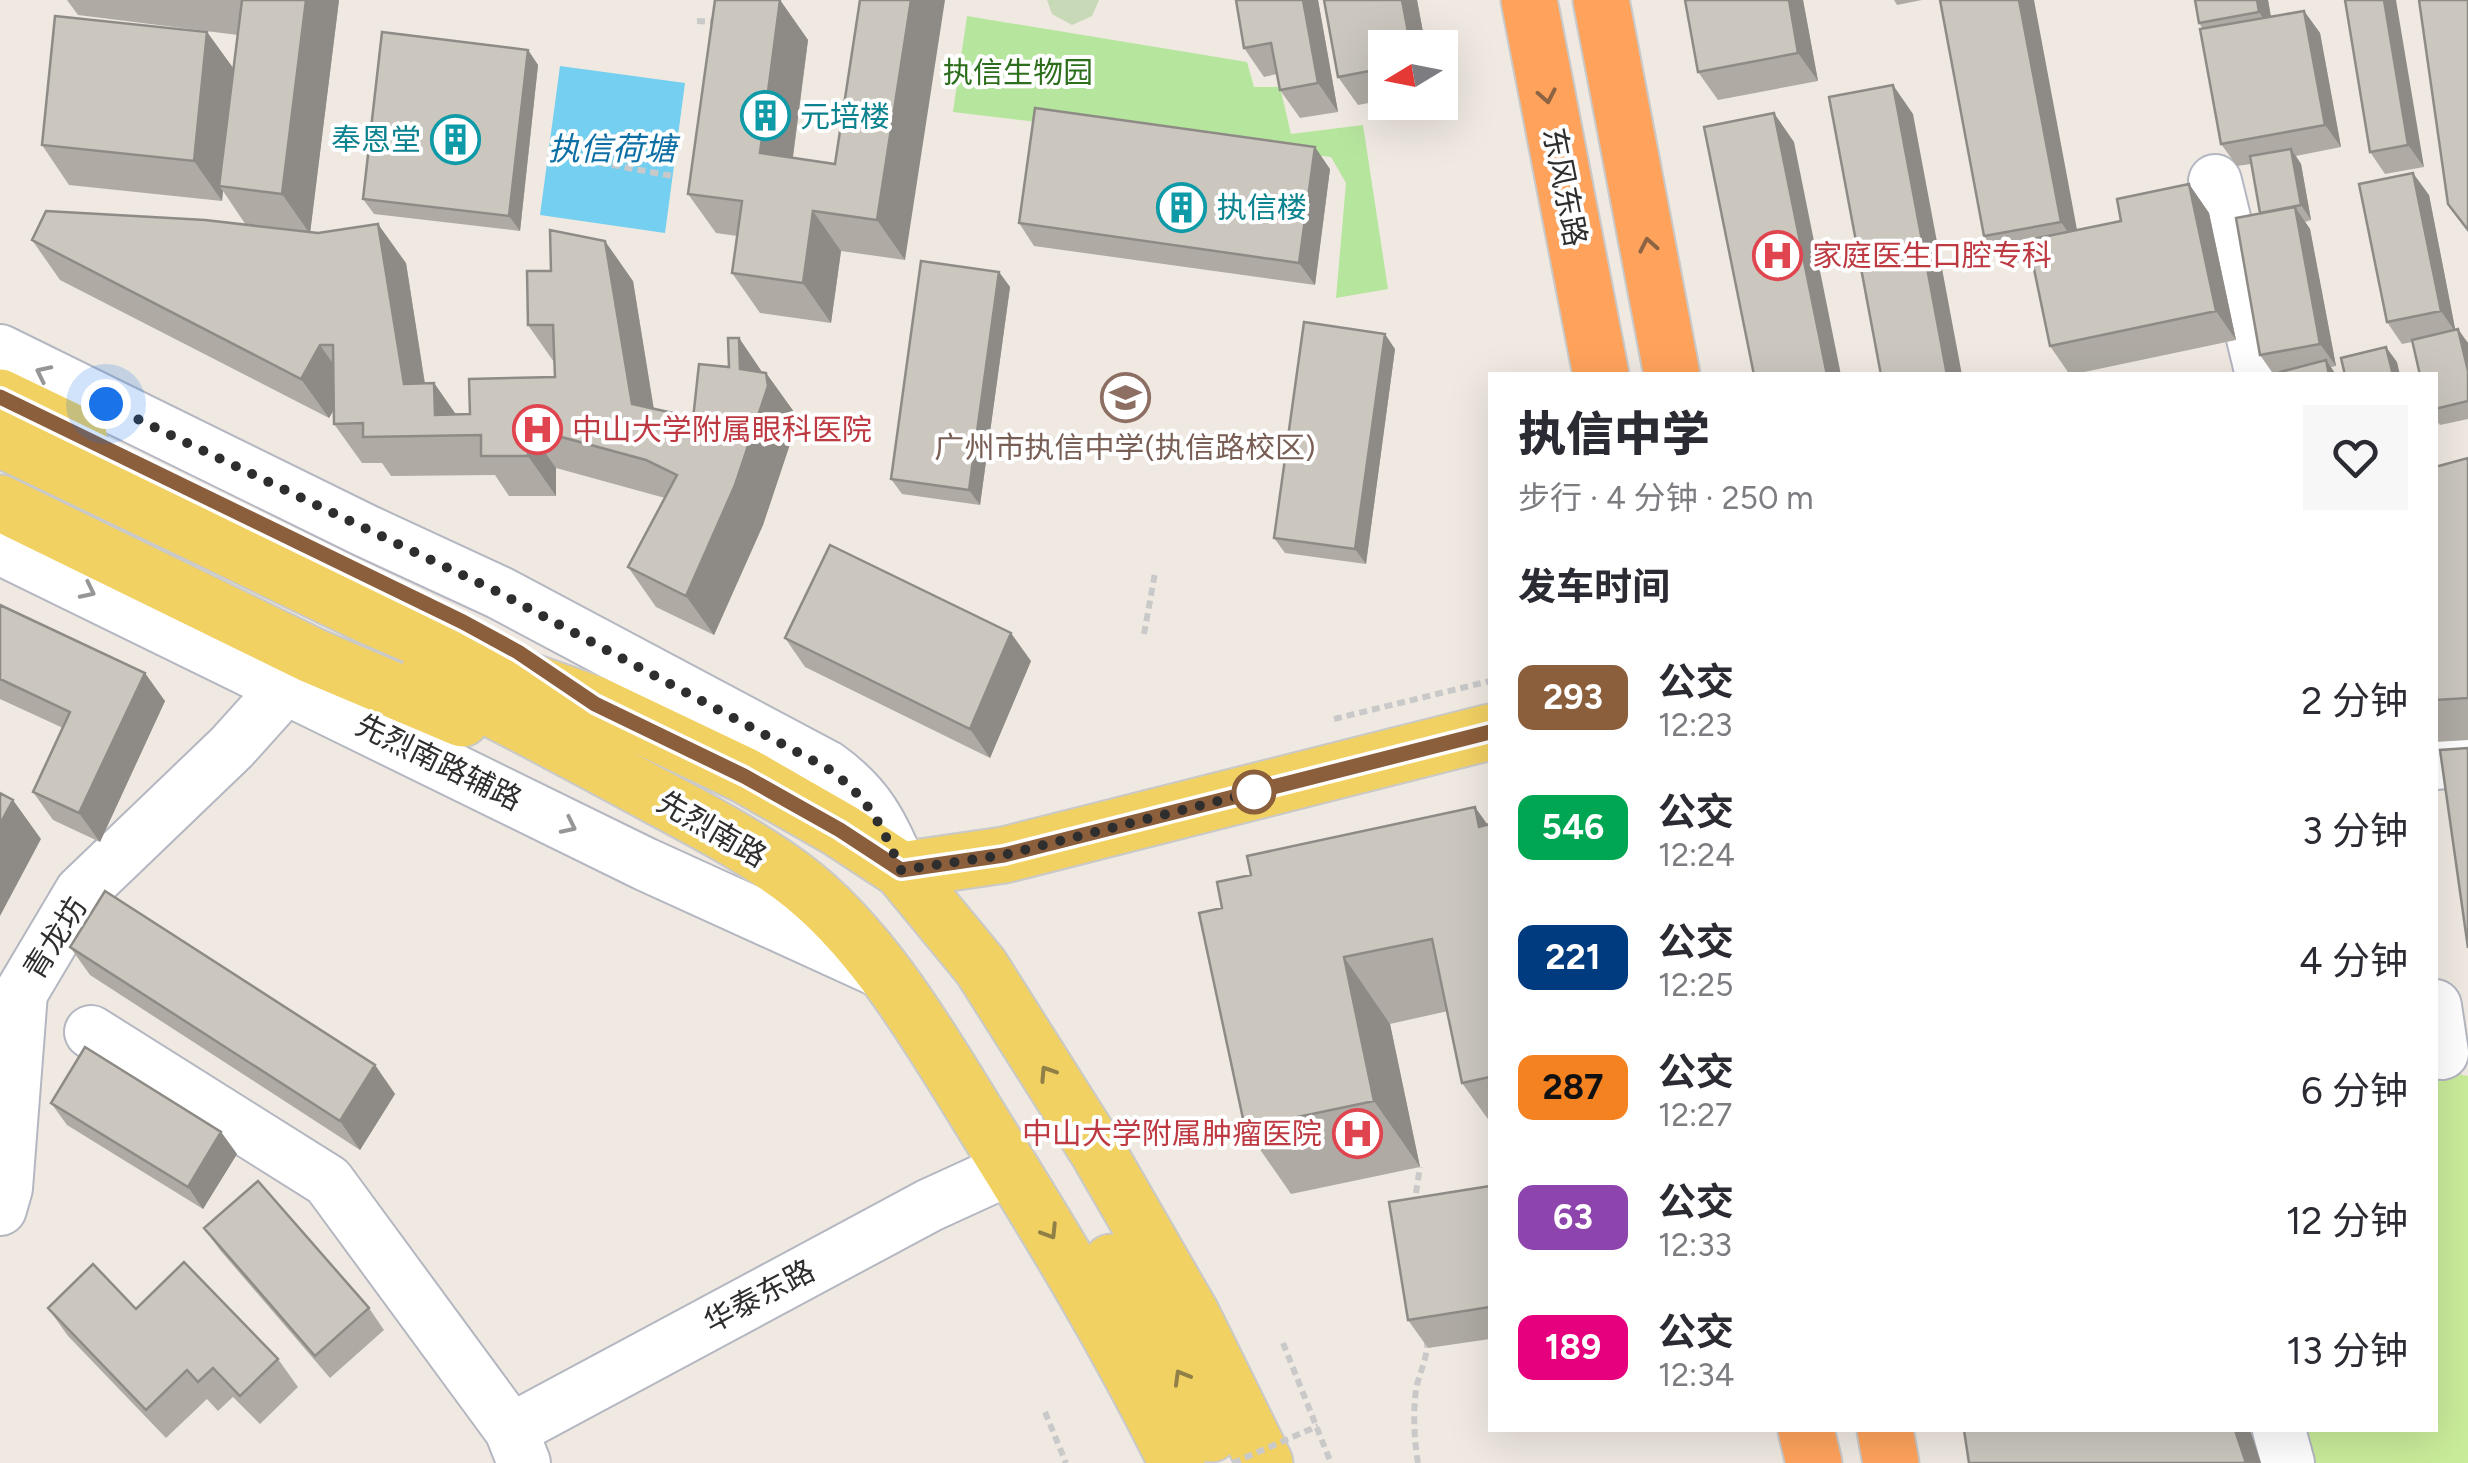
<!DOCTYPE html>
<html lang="zh">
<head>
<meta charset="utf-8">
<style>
  :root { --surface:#fff; --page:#f7f7f7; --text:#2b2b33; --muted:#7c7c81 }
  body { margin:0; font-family:Figtree,"Noto Sans SC",sans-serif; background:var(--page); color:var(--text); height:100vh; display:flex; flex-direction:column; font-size:38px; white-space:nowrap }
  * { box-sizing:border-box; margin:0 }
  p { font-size:32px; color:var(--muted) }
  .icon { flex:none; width:55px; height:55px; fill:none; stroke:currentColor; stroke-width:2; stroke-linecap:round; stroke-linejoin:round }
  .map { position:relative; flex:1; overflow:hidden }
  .side { position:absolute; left:1488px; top:372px; width:950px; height:1060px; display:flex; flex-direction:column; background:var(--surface); border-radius:0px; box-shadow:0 10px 40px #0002 }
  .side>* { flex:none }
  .badge { padding:0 20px; border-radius:15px; font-size:35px; line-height:65px }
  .needle { width:65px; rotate:260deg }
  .fabs { position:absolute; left:1368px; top:30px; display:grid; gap:20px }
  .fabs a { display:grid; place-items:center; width:90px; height:90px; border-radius:0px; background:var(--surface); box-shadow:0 10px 40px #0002; font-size:50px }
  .you { position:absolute; width:50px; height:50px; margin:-25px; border:8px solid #fff; border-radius:50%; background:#1a73e8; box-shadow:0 0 0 15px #1a73e833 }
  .map>.badge { position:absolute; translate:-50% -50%; box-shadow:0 0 0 5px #fff }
  h2 { padding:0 30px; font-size:38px; line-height:90px }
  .round { display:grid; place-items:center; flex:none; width:105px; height:105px; border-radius:0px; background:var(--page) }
  .summary { display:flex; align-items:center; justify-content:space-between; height:170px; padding:0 30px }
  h1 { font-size:48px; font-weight:800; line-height:75px }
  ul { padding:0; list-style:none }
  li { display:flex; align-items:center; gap:30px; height:130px; padding:0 30px }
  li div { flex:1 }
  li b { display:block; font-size:38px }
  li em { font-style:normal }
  li .badge { min-width:110px; font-weight:700; text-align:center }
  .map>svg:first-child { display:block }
  .green { fill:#b6e59e }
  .cemetery { fill:#c8d9b8 }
  .pitch { fill:#c9ec9a }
  .water { fill:#75cff0 }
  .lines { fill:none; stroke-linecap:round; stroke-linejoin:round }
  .minor-casing { stroke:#b4b7c1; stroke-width:56 }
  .major-casing { stroke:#c9c9c9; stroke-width:59 }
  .highway-casing { stroke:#c9c9c9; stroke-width:59 }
  .path { stroke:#c9c9c9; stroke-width:6; stroke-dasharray:8 5; stroke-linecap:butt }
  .minor { stroke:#fff; stroke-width:52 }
  .major { stroke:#f2d163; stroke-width:55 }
  .highway { stroke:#ffa35c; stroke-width:55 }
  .path-bridge { stroke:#c9c9c9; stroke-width:6; stroke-dasharray:8 5; stroke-linecap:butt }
  .wall { fill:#afaba4 }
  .shaded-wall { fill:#8e8b86 }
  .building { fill:#cbc7bf; stroke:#8e8b86; stroke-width:2.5 }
  .oneway { stroke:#8c6343 }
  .oneway2 { stroke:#969696 }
  .oneway3 { stroke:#908048 }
  .line-casing { stroke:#fff; stroke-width:22 }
  .line { stroke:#8b5e3c; stroke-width:15 }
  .walk { stroke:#2e2e2e; stroke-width:10; stroke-dasharray:0 18 }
  .stop-dot { fill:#fff; stroke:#8b5e3c; stroke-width:5 }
  .labels { text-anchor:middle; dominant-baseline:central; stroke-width:8; stroke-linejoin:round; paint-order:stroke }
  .park-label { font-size:30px; fill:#2c6e1b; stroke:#fff }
  .culture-label { font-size:30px; fill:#0d838f; stroke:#fff; text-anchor:start }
  .street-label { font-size:30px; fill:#2e2e2e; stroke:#fff }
  .health-label { font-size:30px; fill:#be3a42; stroke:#fff; text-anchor:start }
  .education-label { font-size:30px; fill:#785e54; stroke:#fff }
  .water-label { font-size:32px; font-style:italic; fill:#0d6fa3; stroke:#fff }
</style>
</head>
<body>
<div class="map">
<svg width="2468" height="1463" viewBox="0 0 2468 1463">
  <rect width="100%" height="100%" fill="#efe9e1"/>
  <path class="green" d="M967,16l280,46 7,25h26l11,47 72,-9 25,164 -52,9 10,-115 -15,-26 -378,-45z"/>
  <path class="cemetery" d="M1047,0h52l-7,16 -20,9 -20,-11z"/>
  <path class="pitch" d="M2435,1070l33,6v387h-156l-16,-33h139z"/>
  <path class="water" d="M560,66l125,17 -20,150 -125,-18z"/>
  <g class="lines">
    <defs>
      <path id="minor" d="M2215,181l47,194
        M0,351l366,180 134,62 327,174c42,30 54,57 74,103
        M0,548l645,316 235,107
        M2435,763l33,-3
        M2435,1006l7,47
        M91,1032l237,149 183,249 13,33
        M0,1209l6,-21 15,-195 60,-101 151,-145 54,-60
        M511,1430l419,-225 81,-37
        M2279,1430l9,33"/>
      <path id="major" d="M0,397l79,38
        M0,439l373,179 102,44 120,42 149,71 96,55 61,40 80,97 117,185 94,163 73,148
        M0,503l313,153 149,63
        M427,676c74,37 148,76 221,116 49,26 99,52 144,85 81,60 141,166 193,250 69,110 135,220 192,336
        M901,870l103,-15 486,-123
        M1111,1262l74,119 26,53"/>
      <path id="highway" d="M1529,0l72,375
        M1601,0l71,375
        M1806,1430l8,33
        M1885,1430l6,33"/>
    </defs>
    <use href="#minor" class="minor-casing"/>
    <use href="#major" class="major-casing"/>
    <use href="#highway" class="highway-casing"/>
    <path class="path" d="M697,21l21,1
      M548,153l124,23
      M1728,374v1
      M1144,634l11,-61
      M1334,719l156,-38
      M1414,1206l6,-39
      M1283,1343l48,120
      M1045,1412l21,51
      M1418,1463c-4,-25 -5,-49 -2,-74 3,-16 12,-31 11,-48"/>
    <use href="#minor" class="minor"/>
    <use href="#major" class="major"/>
    <use href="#highway" class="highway"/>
    <path class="path-bridge" d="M1233,1463l85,-37"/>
  </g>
  <path class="wall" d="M67,0h272l-29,232 96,31 19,120h9l22,32 14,-1 85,-37 -1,-15 -26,-37 105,-44 21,128 38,19 37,-61 10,-29 23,34 4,1 28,39 2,14 -33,99 -49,110 -58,-28 -28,-40 37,-69 -109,-30v28h-47l-14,-21 -104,1 -9,-13h-20l-28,-39v-14l-5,8 -269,-138 -28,-40 214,-15 -23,-34 -1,10 -153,-16 -27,-40 165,-113 27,37 4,-34 -160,-20z
    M780,0l28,40 -15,118 42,6 25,-164 45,260 -64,-9 -10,72 -71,-10 -28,-40 5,-37 -21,-3 -28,-39z
    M1318,0l20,112 -38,6 -20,-28 -3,-16 -13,3 -20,-29z
    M1324,0h93l9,48h-41v52l-27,5 -20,-28z
    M1803,0l15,81 -100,19 -20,-28z
    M1894,0h28l-25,5z
    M1940,0l137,230 44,-9 68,-37 20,29 27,127 -166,35 -20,-29 -18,-86 -28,5 -20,-29z
    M2268,0l3,17 33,-6 16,22 21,114 -45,9 5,8 10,56 -6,2 5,7 26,137 -5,1 5,8h-62l-14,-20v-141l-9,-50 -14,2 -16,-22 -18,-115 -4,-6z
    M2345,0l79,167 -39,7 -15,-22z
    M528,50l10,15 -18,166 -146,-17 -11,-15z
    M1330,169l-15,116 -281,-39 -15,-23z
    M2429,195l26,134 13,14v76l-28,6 -5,-6v-44l-23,-33 -10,2 -15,-22z
    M999,272l11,15 -30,218 -78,-11 -11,-15z
    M1395,349l-29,215 -81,-11 -11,-15z
    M2468,458v282l-33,2v-275z
    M0,605l165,96 -65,141 -47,-22 -20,-28 30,-64 -63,-29z
    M785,638l246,23 -41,97 -185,-91z
    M1490,824v298l-28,-39 -14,-72 -58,13 30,143 -129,27 -46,-66 -23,-220z
    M70,947l305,118 20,29 -35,56 -270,-175z
    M51,1103l170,29 16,22 -34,55 -136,-84z
    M1490,1186v153l-62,9 -20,-28z
    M204,1228l165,80 15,22 -54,48 -110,-128z
    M48,1308l88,1 142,50 20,28 -38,37 -27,-27 -15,14 -11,-12 -41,39 -98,-102z"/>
  <path class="shaded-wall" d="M306,0h33l-29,234 -28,-40z
    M780,0l28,40 -20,153 -28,-40z
    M911,0h34l-40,260 -28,-40z
    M1303,0h15l20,112 -20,-29z
    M1402,0h15l9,48h-15z
    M1789,0h14l15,81 -20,-28z
    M2019,0h15l47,251 -20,-29z
    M2257,0h11l6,34 -15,-22z
    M2384,0h12l28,167 -16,-22z
    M2304,11l16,22 21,114 -16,-22z
    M207,32l28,39 -16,115 4,5 -1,10 -28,-40z
    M528,50l10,15 -18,166 -11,-15z
    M1893,85l20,29 49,261h-15z
    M1774,113l20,29 47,233h-14z
    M1315,147l15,22 -15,116 -16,-22z
    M2291,149l10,15 10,56 -10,-15z
    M2413,173l16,22 27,138 -15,-22z
    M2189,184l20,29 27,127 -20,-29z
    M2295,207l15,22 26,137 -16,-22z
    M813,211l28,40 -10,72 -28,-40z
    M378,224l28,39 25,161 -27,-40z
    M605,241l28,40 26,162 -27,-39z
    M999,272l11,15 -30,218 -11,-15z
    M2458,329l10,14v28z
    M1385,334l10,15 -29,215 -11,-15z
    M739,338l27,40v-5l28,39 2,14 -33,99 -49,110 -28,-39 54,-227z
    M320,345l28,40 -19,33 -28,-39z
    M2386,347l11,15 3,13h-7z
    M2326,360l10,15h-7z
    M434,383l28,40 -27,-8z
    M528,428l28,40v28l-28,-40z
    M1011,633l20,28 -41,97 -20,-29z
    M145,673l20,28 -65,141 -21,-29z
    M13,800l28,39 -41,77v-92z
    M1475,807l15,21 -11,-1z
    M1344,957l46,67 30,143 -46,-66z
    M375,1065l20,29 -35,56 -20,-29z
    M221,1132l16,22 -34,55 -15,-22z
    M2235,1430h15l11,33h-15z"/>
  <path class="building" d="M242,0h64l-24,194 -63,-8z
    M715,0h65l-20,153 75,11 25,-164h51l-34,220 -64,-9 -10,72 -71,-10 10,-72 -54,-7z
    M1236,0h67l15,83 -38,7 -9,-47 -27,5z
    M1324,0h78l9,48h-26v20l-47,9z
    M1685,0h104l9,53 -100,19z
    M1940,0h79l42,222 -77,14z
    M2195,0h62l2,12 -60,11z
    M2345,0h39l24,145 -38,7z
    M2419,0h49v230l-20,-26z
    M2304,11l21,114 -104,19 -21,-115z
    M55,16l152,16 -13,129 -152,-16z
    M382,32l146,18 -19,166 -146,-17z
    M1893,85l54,290h-66l-52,-278z
    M1035,108l280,39 -16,116 -280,-40z
    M1774,113l53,262h-73l-50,-248z
    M2291,149l10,56 -41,8 -10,-57z
    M2413,173l28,138 -54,11 -28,-138z
    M2189,184l27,127 -166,35 -22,-106 93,-19 -4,-22z
    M2295,207l25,137 -60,11 -24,-137z
    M46,211l159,9 113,13 60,-9 26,160 30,-1 1,32 35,-1 -1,-35 86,-2 -2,-52h-25l-1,-54h24l-1,-41 55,11 27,163 41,9 19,15 7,-64 30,3 -1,-29h11l1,31 26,4 2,13 -33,99 -49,111 -58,-29 49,-92 -31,-15 -118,-32v28h-47v-21l-118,2v-14l-29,1 -1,-79h-13l-19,34 -269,-139z
    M921,261l78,11 -30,218 -78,-11z
    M1304,322l81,12 -30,215 -81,-11z
    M2458,329l10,42v30l-33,8v-34h-15l-8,-35z
    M2386,347l7,28h-48l-4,-17z
    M2326,360l3,15h-48l-1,-3z
    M2468,458v240l-33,2v-233z
    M830,545l181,88 -41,96 -185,-91z
    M0,605l145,68 -66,140 -46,-21 37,-80 -70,-33z
    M2468,748v200l-28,-198z
    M0,793l13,7 -13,24z
    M1475,807l4,20 11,-3v253l-28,6 -30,-144 -88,18 30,144 -129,27 -46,-215 23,-5 -5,-26 34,-7 -4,-19z
    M105,891l270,174 -35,56 -270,-174z
    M85,1047l136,85 -33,55 -137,-84z
    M258,1181l111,127 -54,48 -111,-128z
    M1490,1186v121l-82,13 -19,-118z
    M184,1262l94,97 -38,37 -27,-28 -15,14 -11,-12 -41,40 -98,-102 45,-44 43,45z
    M1964,1430h271l11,33h-277z"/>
  <defs><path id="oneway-chevron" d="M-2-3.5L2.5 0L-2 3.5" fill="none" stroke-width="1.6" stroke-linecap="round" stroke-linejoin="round" transform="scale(2.5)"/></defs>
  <g class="oneway">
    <use href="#oneway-chevron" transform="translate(1547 96) rotate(79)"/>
    <use href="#oneway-chevron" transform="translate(1648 245) rotate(-101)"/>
  </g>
  <g class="oneway2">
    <use href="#oneway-chevron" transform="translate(43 373) rotate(-154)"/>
    <use href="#oneway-chevron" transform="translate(88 591) rotate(26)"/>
    <use href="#oneway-chevron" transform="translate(569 826) rotate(26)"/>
  </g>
  <g class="oneway3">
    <use href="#oneway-chevron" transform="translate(1047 1073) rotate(-123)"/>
    <use href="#oneway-chevron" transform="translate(1050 1232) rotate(58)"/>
    <use href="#oneway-chevron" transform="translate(1181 1377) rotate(-120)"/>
  </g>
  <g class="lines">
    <defs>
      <path id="line" d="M0,397l463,225 55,30 77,52 149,72 96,54 61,40 103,-15 486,-123"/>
    </defs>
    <use href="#line" class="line-casing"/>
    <use href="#line" class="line"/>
    <path class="walk" d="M106,404l394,189 327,175c42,30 54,56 74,102l103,-15 250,-63"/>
  </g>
  <defs>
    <symbol id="building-ring" viewBox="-11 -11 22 22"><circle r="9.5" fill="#fff" stroke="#0f9aa8" stroke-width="1.5"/><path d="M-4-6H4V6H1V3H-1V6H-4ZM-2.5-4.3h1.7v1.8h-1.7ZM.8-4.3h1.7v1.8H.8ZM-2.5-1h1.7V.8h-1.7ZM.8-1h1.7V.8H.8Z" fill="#0f9aa8"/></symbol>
    <symbol id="hospital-ring" viewBox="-11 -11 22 22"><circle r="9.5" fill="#fff" stroke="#e0444e" stroke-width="1.5"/><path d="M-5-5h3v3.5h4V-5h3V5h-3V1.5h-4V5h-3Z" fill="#e0444e"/></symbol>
    <symbol id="school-ring" viewBox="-11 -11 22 22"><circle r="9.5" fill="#fff" stroke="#8d6e63" stroke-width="1.5"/><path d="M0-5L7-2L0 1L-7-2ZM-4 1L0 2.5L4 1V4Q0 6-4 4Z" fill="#8d6e63"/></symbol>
  </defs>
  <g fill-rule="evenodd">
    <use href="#building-ring" x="738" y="88" width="55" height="55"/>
    <use href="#building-ring" x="428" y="112" width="55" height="55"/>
    <use href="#building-ring" x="1154" y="180" width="55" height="55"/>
    <use href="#hospital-ring" x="1750" y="228" width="55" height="55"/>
    <use href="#school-ring" x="1098" y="370" width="55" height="55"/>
    <use href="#hospital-ring" x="510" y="402" width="55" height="55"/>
    <use href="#hospital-ring" x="1330" y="1106" width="55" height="55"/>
  </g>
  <circle class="stop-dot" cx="1254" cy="792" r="20"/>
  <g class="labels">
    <g class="park-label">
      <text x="1018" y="72">执信生物园</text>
    </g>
    <g class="culture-label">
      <text x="800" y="116">元培楼</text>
      <text x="421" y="139" text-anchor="end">奉恩堂</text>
      <text x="1217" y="207">执信楼</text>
    </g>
    <g class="street-label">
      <text transform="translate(1565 187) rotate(79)">东风东路</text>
      <text transform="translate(439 762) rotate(26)">先烈南路辅路</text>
      <text transform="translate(712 829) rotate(30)">先烈南路</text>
      <text transform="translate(55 938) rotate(-58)">青龙坊</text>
      <text transform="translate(759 1296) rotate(-28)">华泰东路</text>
    </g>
    <g class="health-label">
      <text x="1812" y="255">家庭医生口腔专科</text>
      <text x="572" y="429">中山大学附属眼科医院</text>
      <text x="1322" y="1133" text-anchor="end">中山大学附属肿瘤医院</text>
    </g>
    <g class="education-label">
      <text x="1125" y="447">广州市执信中学(执信路校区)</text>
    </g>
    <g class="water-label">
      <text x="612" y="149">执信荷塘</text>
    </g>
  </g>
</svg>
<div class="fabs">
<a><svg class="needle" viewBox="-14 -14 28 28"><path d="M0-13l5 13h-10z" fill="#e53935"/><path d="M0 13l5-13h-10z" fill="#7c7c81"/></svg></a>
</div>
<div class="you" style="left:106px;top:404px"></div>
<section class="side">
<div class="summary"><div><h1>执信中学</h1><p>步行 · 4 分钟 · 250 m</p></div><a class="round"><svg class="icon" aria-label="heart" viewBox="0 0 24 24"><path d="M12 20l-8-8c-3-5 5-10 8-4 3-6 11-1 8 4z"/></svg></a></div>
<h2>发车时间</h2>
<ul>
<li><span class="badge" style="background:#8b5e3c;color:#fff">293</span><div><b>公交</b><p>12:23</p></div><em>2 分钟</em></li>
<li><span class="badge" style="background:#00a651;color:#fff">546</span><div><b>公交</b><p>12:24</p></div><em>3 分钟</em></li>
<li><span class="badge" style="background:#003b80;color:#fff">221</span><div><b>公交</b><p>12:25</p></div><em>4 分钟</em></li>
<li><span class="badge" style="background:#f58220;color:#111">287</span><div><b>公交</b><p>12:27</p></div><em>6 分钟</em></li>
<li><span class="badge" style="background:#8e44ad;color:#fff">63</span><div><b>公交</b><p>12:33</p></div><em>12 分钟</em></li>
<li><span class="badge" style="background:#e6007e;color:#fff">189</span><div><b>公交</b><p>12:34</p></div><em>13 分钟</em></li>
</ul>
</section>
</div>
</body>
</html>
